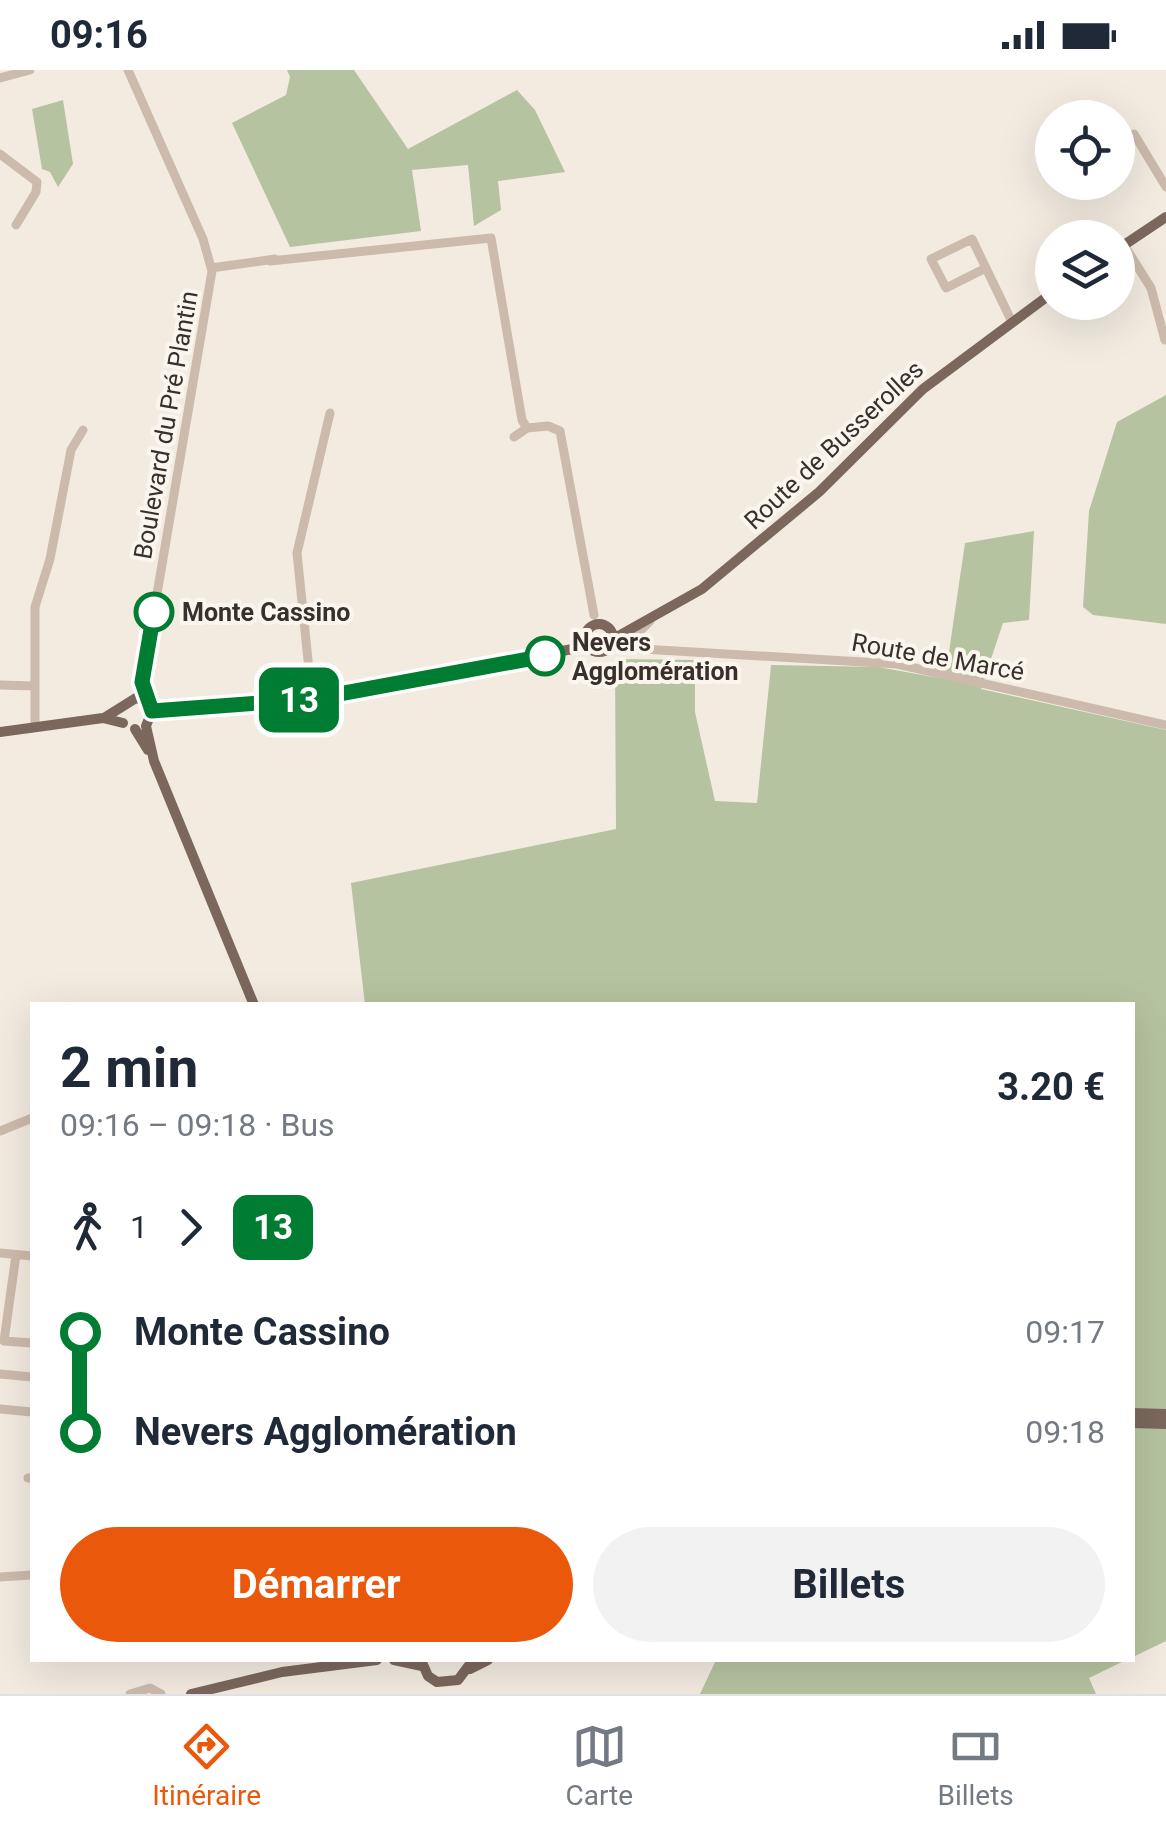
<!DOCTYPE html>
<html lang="fr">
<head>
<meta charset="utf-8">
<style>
  :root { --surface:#fff; --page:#f2f2f3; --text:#1f2937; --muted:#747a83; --line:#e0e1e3; --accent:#ea580c }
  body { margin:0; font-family:Roboto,sans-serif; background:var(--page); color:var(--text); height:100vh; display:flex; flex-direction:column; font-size:38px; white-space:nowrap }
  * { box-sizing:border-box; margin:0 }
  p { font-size:32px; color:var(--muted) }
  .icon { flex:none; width:55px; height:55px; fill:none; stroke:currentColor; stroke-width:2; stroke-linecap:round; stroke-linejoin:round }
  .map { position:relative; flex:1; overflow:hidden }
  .sheet { position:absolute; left:30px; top:932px; width:1105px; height:660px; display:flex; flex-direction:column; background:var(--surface); border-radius:0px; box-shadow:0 10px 40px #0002 }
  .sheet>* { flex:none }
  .badge { padding:0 20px; border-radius:15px; font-size:35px; line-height:65px }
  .controls { position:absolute; left:1035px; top:30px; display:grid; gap:20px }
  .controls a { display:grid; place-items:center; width:100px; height:100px; border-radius:50%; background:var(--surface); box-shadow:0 10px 40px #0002; font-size:50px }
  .map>.badge { position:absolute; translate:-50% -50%; box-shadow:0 0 0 5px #fff }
  .legs { display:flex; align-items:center; gap:15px; height:110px; padding:0 30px; font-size:32px }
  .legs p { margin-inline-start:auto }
  .summary { display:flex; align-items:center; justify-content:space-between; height:170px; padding:0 30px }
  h1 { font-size:55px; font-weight:700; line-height:75px }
  .cta { display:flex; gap:20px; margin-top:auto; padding:20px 30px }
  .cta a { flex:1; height:115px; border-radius:60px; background:var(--accent); color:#fff; font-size:40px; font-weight:700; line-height:115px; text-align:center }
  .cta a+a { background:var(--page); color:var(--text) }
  ul { padding:0 30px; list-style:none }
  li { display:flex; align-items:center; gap:35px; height:100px; font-size:38px }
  li i { display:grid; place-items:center; width:15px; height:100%; margin:0 12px; background:currentColor }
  li i::after { content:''; width:25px; height:25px; margin:-12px; border:8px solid; border-radius:50%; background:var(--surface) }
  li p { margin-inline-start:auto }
  li:first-child i { background:linear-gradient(#0000 50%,currentColor 0) }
  li:last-child i { background:linear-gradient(currentColor 50%,#0000 0) }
  .status { display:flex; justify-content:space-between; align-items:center; height:70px; padding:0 50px; background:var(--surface); direction:ltr }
  .status svg { height:28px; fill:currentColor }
  .dock { display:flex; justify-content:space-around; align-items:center; height:140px; border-top:2px solid var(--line); background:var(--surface); font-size:28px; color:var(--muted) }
  .dock a { display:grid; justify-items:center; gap:5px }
  .dock .on { color:var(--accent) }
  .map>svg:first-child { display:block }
  .green { fill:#b6c3a0 }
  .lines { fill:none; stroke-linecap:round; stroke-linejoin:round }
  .minor { stroke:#ccbbac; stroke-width:9 }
  .major { stroke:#7b675c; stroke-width:10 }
  .line-1-casing { stroke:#fff; stroke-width:22 }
  .line-1 { stroke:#007d32; stroke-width:15 }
  .stop-1-dot { fill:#fff; stroke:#007d32; stroke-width:5 }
  .labels { text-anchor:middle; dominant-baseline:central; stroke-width:8; stroke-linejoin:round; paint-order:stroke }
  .street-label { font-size:25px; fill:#3a302b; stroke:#faf5ed }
  .stop-label { font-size:25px; font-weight:bold; fill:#3a302b; stroke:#faf5ed; text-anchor:start }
</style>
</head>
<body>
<div class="status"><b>09:16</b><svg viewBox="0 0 49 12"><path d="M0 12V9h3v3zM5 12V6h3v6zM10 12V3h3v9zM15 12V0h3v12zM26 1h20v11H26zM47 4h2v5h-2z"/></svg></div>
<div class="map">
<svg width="1166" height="1624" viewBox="0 0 1166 1624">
  <rect width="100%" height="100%" fill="#f3ebe0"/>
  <path class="green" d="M287,0h67l54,79 109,-59 18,20 30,62 -67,9 3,29 -27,16 -6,-61 -56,5 9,61 -131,16 -58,-124 54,-28 4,-18z
    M63,30l10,64 -15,23 -8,-15 -8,-3 -10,-60z
    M1166,325v229l-73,-9 -10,-8 6,-96 28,-89z
    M1034,461l-5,89 -26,3 -22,66 185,41v911l-33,16 -1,-652h-767l-14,-122 265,-54 -1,-170 80,1v52l20,89 42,2 14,-138 107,2 67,12 20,-136z
    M716,1590h410l-37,18 7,16h-396z"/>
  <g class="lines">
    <path class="minor" d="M128,0l75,169 9,32 -70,411 3,19
      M0,8l30,-8
      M1118,75l16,-11 32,53
      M0,84l37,28 -1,10 -20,33
      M1060,113l2,-1
      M1124,175l27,43 14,52
      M270,191l221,-23 31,182 5,8 21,-2 12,5 34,184
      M211,198l64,-9
      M986,198l-40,20 -15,-29 41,-20 40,83
      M514,367l13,-9
      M609,577l288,17 269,61
      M635,577v-11l15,-15
      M0,615l34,1
      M312,629l-15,-146 33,-140
      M35,657v-120l15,-48 21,-109 12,-20
      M0,1061l32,-13
      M0,1183l32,3
      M16,1185l-12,86 28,2
      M0,1304l32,3
      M0,1339l32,3
      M28,1408h4
      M0,1507l32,-2
      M130,1624l20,-6 11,6"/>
    <path class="major" d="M1118,179l48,-32
      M585 568a14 14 0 1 1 28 0a14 14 0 1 1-28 0Z
      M613,569l89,-50 117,-97 104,-103 129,-96
      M152,641l160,-12 276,-53
      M152,641l-6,15 8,35 100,244
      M104,648l32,-20 9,3 7,10
      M135,659l13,21
      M0,662l103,-14 20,5
      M1132,1343l34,1
      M1132,1353l34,1
      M394,1590l28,6
      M421,1590l7,16 9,6 21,-2 15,-20
      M470,1599l18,-9
      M191,1624l91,-22 95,-12"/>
  </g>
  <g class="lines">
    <defs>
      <path id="line-1" d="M154,542l-12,70 10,29 160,-12 233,-43"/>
    </defs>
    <use href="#line-1" class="line-1-casing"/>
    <use href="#line-1" class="line-1"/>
  </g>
  <g class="stop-1-dot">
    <circle cx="154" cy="542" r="18"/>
    <circle cx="545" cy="586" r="18"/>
  </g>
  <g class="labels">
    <g class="street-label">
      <text transform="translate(166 355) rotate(-80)">Boulevard du Pré Plantin</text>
      <text transform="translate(834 375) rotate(-43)">Route de Busserolles</text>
      <text transform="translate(938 587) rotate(10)">Route de Marcé</text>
    </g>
    <g class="stop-label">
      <text x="182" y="542">Monte Cassino</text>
      <text x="572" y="572">Nevers<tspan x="572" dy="29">Agglomération</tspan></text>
    </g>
  </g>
</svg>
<div class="controls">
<a><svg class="icon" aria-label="locate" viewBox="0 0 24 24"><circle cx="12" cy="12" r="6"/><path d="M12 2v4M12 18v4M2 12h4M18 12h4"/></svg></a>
<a><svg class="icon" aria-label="layers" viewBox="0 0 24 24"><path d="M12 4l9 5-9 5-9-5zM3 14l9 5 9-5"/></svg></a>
</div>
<b class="badge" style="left:299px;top:630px;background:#007d32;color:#fff">13</b>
<section class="sheet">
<div class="summary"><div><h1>2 min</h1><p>09:16 – 09:18 · Bus</p></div><b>3.20 €</b></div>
<div class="legs"><svg class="icon" aria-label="walk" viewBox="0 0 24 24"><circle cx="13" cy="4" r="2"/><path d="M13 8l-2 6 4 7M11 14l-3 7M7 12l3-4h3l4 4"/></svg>1<svg class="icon" aria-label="forward" viewBox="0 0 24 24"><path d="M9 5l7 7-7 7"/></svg><b class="badge" style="background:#007d32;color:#fff">13</b></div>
<ul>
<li><i style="color:#007d32"></i><b>Monte Cassino</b><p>09:17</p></li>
<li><i style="color:#007d32"></i><b>Nevers Agglomération</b><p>09:18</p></li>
</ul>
<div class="cta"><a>Démarrer</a><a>Billets</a></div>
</section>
</div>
<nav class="dock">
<a class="on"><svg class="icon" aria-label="directions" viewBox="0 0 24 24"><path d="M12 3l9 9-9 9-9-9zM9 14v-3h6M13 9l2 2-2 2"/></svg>Itinéraire</a>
<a><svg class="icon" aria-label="map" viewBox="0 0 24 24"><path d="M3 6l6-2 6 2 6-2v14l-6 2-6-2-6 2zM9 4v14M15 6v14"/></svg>Carte</a>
<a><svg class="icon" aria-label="tickets" viewBox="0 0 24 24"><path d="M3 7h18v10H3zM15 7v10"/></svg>Billets</a>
</nav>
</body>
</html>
